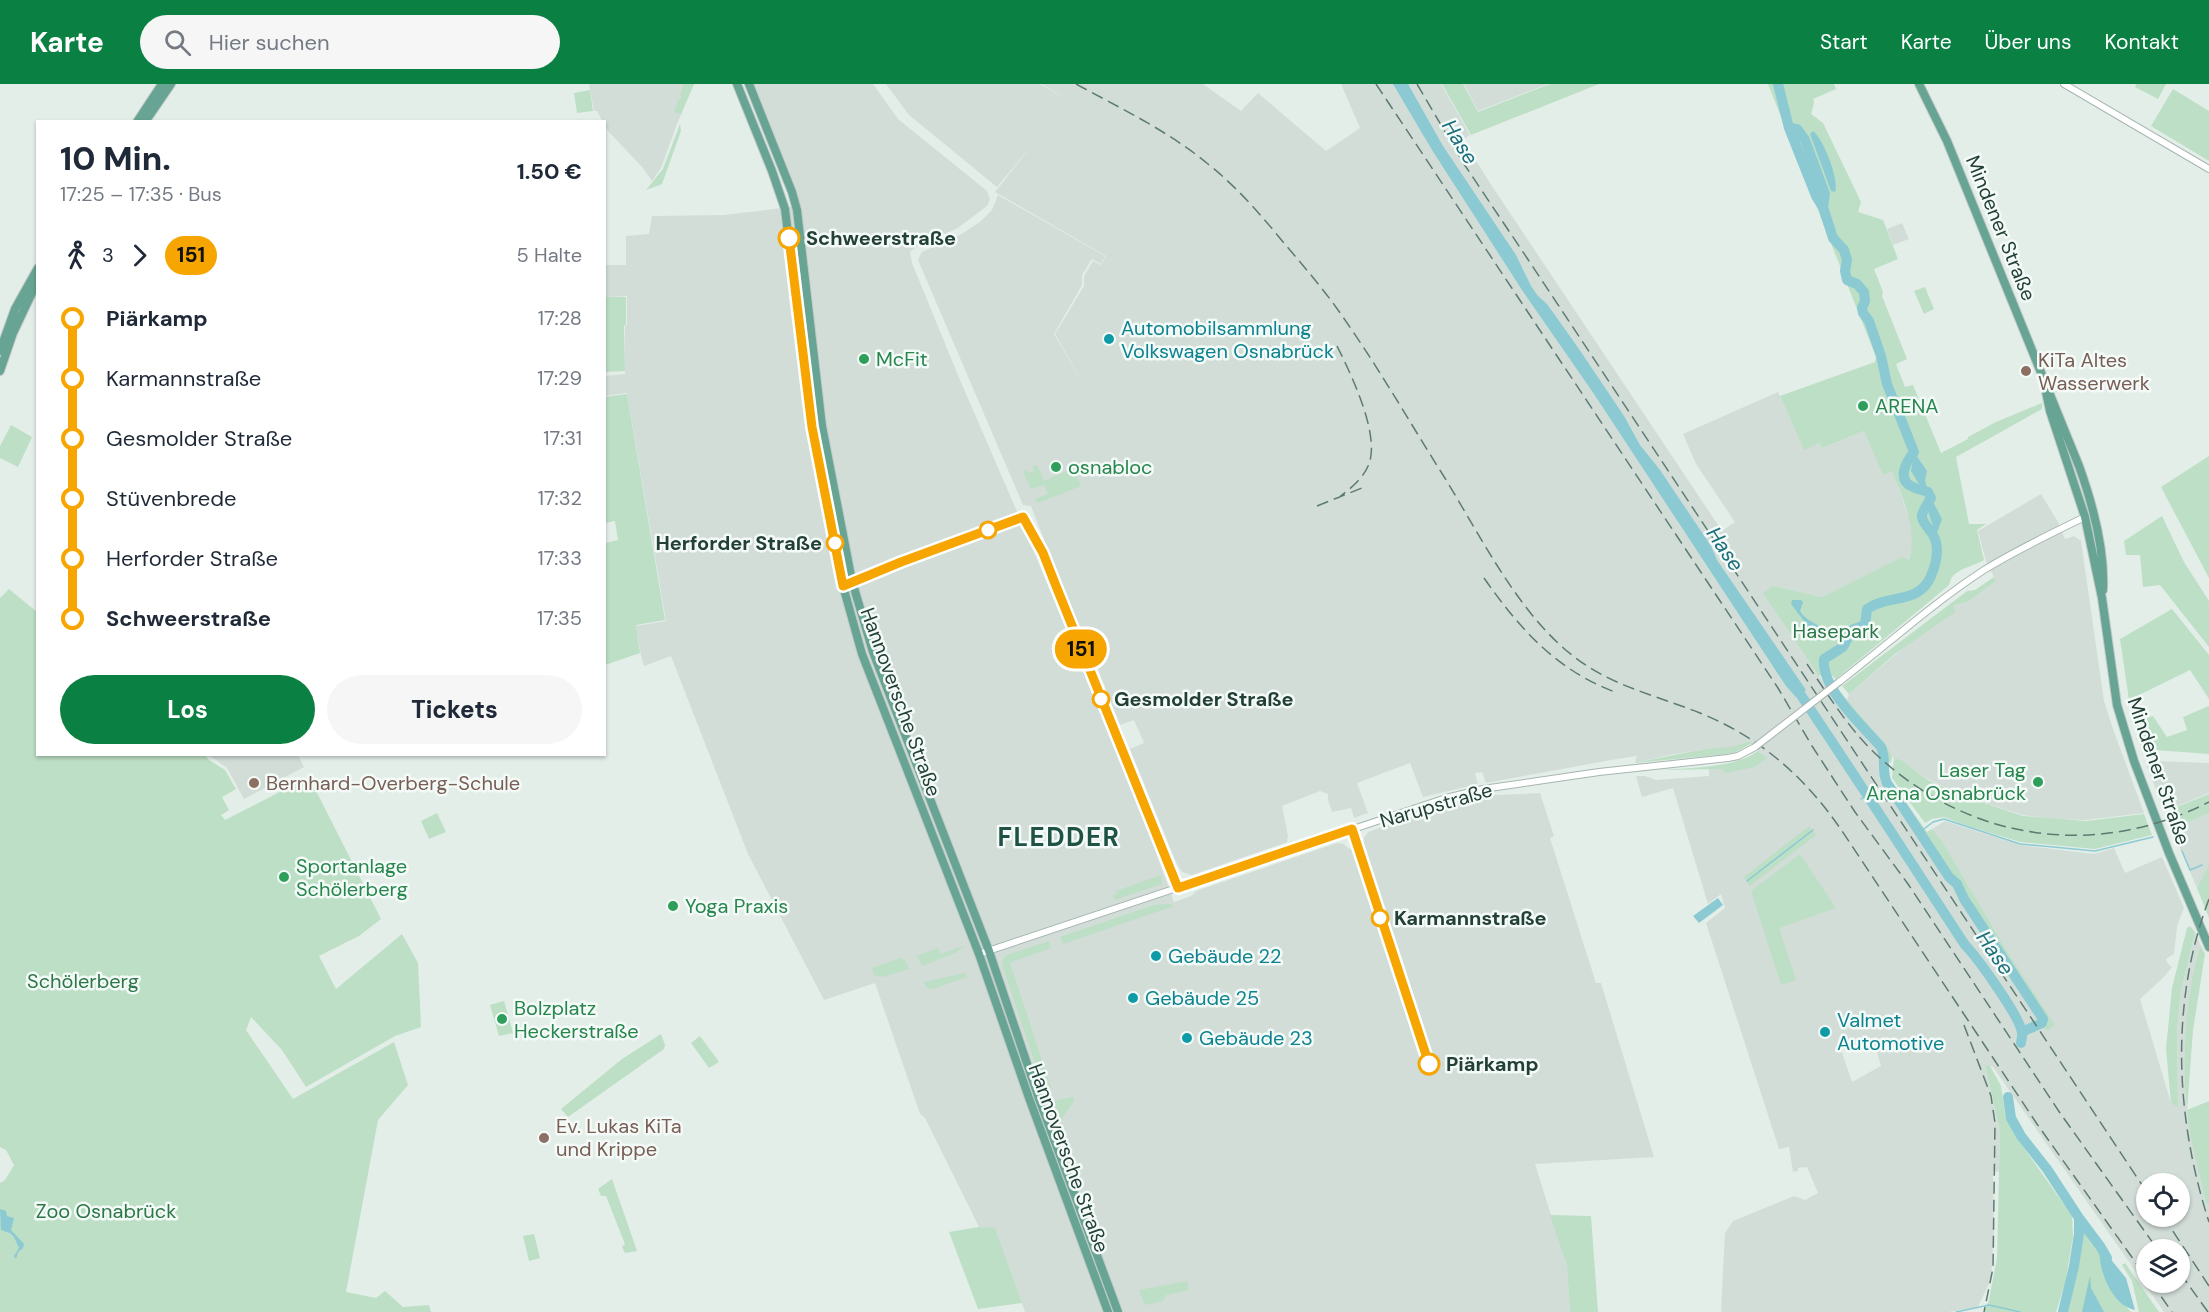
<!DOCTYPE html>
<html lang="de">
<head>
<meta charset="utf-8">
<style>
  :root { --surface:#fff; --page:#f6f6f7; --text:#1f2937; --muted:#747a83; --accent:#0b8043 }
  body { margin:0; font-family:"DM Sans",sans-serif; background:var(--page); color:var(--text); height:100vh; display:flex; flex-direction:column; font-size:22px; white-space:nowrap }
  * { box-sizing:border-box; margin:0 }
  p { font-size:20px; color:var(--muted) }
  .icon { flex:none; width:33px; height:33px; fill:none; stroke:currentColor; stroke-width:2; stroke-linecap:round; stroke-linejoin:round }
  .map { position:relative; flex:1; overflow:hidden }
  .sheet { position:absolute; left:36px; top:36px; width:570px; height:636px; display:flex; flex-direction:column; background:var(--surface); border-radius:0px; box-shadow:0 2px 4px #0004 }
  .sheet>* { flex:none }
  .badge { padding:0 12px; border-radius:20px; font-size:21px; line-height:39px }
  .tools { position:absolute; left:2136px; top:1089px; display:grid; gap:12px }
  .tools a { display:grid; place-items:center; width:54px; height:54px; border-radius:50%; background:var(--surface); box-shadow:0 2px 4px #0004; font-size:30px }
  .map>.badge { position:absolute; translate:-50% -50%; box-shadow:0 0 0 3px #fff }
  .legs { display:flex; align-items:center; gap:9px; height:66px; padding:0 24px; font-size:20px }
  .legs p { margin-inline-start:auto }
  .summary { display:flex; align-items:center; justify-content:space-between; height:102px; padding:0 24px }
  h1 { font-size:33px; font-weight:800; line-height:45px }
  .cta { display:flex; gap:12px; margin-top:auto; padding:12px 24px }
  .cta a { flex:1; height:69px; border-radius:36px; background:var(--accent); color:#fff; font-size:24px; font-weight:800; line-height:69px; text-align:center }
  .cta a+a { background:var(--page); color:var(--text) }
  ul { padding:0 24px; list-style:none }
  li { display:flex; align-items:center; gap:21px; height:60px; font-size:22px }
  li i { display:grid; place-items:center; width:9px; height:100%; margin:0 8px; background:currentColor }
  li i::after { content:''; width:15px; height:15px; margin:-8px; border:4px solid; border-radius:50%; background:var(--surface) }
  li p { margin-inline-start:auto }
  li:first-child i { background:linear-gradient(#0000 50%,currentColor 0) }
  li:last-child i { background:linear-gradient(currentColor 50%,#0000 0) }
  header { display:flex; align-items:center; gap:36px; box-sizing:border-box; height:84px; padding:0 30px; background:var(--accent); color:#fff }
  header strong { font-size:28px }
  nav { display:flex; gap:33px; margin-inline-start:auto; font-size:21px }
  .search { width:420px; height:54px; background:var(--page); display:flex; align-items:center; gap:15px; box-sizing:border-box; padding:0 21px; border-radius:33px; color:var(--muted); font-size:22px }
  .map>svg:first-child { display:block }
  .built { fill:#d2ddd8; fill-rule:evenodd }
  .green { fill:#bcdfc5 }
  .water { fill:#8bcad3 }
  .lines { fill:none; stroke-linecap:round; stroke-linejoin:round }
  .stream { stroke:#8bcad3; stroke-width:1.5 }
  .river { stroke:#8bcad3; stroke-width:10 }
  .minor-casing { stroke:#a6b6b0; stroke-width:8 }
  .major-casing { stroke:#c1cac7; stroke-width:10 }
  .minor { stroke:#fff; stroke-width:6 }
  .major { stroke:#68a493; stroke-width:8 }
  .rail { stroke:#5d7b72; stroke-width:1.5; stroke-dasharray:12 6; stroke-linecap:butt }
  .minor-bridge-casing { stroke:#a6b6b0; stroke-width:8; stroke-linecap:butt }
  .minor-bridge { stroke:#fff; stroke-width:6 }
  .line-1-casing { stroke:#fff; stroke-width:14 }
  .line-1 { stroke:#f7a500; stroke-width:9 }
  .stop-1-dot { fill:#fff; stroke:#f7a500; stroke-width:3 }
  .culture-dot { fill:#0f9aa8; stroke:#f4faf7; stroke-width:2 }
  .leisure-dot { fill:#2e9e5b; stroke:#f4faf7; stroke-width:2 }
  .education-dot { fill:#8d6e63; stroke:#f4faf7; stroke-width:2 }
  .labels { text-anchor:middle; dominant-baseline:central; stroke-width:5; stroke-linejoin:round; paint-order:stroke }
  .street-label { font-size:20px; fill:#234037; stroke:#f4faf7 }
  .stop-label { font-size:20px; font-weight:bold; fill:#234037; stroke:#f4faf7; text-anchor:start }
  .culture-label { font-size:20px; fill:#0d838f; stroke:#f4faf7; text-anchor:start }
  .leisure-label { font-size:20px; fill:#27864d; stroke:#f4faf7; text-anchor:start }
  .education-label { font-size:20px; fill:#785e54; stroke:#f4faf7; text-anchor:start }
  .park-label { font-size:20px; fill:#2c7747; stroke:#f4faf7 }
  .water-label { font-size:21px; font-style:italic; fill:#1b6f7d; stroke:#f4faf7 }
  .district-label { font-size:26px; font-weight:bold; letter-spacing:1.5px; fill:#1e5244; stroke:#f4faf7 }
</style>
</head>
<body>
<header>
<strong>Karte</strong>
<div class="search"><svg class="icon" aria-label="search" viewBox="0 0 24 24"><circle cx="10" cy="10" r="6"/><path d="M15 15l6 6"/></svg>Hier suchen</div>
<nav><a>Start</a><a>Karte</a><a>Über uns</a><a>Kontakt</a></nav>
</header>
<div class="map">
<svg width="2209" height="1228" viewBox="0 0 2209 1228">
  <rect width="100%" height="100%" fill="#e4eee9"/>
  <path class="built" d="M589,0h105l-17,40 -16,44 -9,13 -9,-13 -35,-37 -11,-20h-3z
    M751,0h122l25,35 89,72 3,8 -3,7 -29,22 -42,19 -6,5 2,11 48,117 65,150 116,281 33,91 17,-6 5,-5 141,-48 7,1 5,5 15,-6v-5l4,-6 105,-36 67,-3 14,43 -4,2 46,145h5l53,174 -119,7 32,102 3,46h-545l-30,-83 -16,-2 -54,-109 -5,-4 -45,-131 -51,17 -76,-146 -77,-198 -27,10 -3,-11 -5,-29 30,-5 -39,-228 -22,3v-20l20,-2v-48l2,-2v-28l-22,1 -1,-32h22v-29l23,-2 3,-18 72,-1 74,-9z
    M886,0h154l28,16 -26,-16h161l38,27 17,-18 68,58 34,-23 -19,-44h100l29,51 -7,5 27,43 232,348 13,-9 -39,-58 -13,-30 95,-42 26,57 15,-7 3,6 42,-17 19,43 9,-4 19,53 2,19 -4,18 -8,-2 -79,39 -49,-11 -9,7 55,83 62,71 4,9 -1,12 -5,10 134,183 -71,-120 -10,-12 13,-8 75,24 74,9 20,-6 11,25 37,-16 22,51 -7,18 -3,28 -8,5 2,5 4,3 -8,10 -24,22 31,104 7,3 -1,-76 4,-39 14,-59 6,14 -13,69 -2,27 1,69 19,93 3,-1v109h-45l-171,-245 -3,-1 -5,1 15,64 -1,41 -6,-1 1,63 -3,45 -13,28 -29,5h-228l4,-79 8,-12 61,-25 11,4 13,-7 -11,-26 -9,1v3l-5,1 -4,-25 -10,2 -73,-226 19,-15 -4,-14 -13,10 -35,-116 -31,9 -6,-21h9l11,4 53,-4v-7h14l43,-11 -18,-17 -15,7h-21l-43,7 -34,8 2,-7 -26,4 -125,23 -4,-11 -7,1 3,11 -55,13 -13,-34 -53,20 11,30 -14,5 -3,-10 -19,4 -4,-12v-6l-8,-3 -38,15 6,30 -1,6 -95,33 -10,-3 -6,-10 -46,-113 14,-6 -10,-23 -14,5 -36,-91h-3l-50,-128 -8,-1 -105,-245 4,-8 38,-17 21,-14 11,-11 6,-15 107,61 -4,8 -9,-5 -10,16v10l-28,49 33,56 -32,-56 29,-48v-10l9,-15 8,4 5,-9 -111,-64 38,-48 -36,43 -88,-72zM1873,954l8,28 -29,16 -11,-32zM2146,1100h34v32h-34zM2146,1166h34v32h-34z
    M1464,0h84l-70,27z
    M1902,139l7,16 -16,6 -6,-16z
    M2041,410l17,28 7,17 9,-3 7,5 23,160 9,28 31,84 -58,7 -33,-1 -30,-4 -64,-20 -31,-16 -28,-19 -8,-3 -4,-9 -41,-48 2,-6 105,-89 14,-3 28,-21 -10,-20 -8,-30z
    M209,671h89l6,12 -60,32 -17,-31z
    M2156,677l53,2v30l-44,18 -19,-46z
    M2209,729v51l-12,24 -25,-58z"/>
  <path class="green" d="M684,0h10l-13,30 -7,-2 4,-12 4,-3 -2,-2z
    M1442,0h21l15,28 72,-28h49l-128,51z
    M1768,0h66l2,5 -23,10 1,4 -3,11 12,9 38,79 -3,10 25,8 15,39 -24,10 9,23 -1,4 25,63 -11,5 9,23 8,-2 28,68 27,-14v-2l28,-15 46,-19v6l-86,48 13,67h17l-9,6 7,30c-10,6 -25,8 -32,17 -2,3 -2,7 -4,9l-112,93 -8,-7 -9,4 -56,-83 10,-7 49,11 80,-40 7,3c9,-32 -6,-60 -17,-89l-9,4 -19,-44 -42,17 -3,-5 -15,7 -24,-54 95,-34 1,-5z
    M2136,0h30l-8,15 -23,-12z
    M2173,5l36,22v50l-58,-35z
    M590,6l3,21 -16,2 -3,-20z
    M680,40l1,7 -19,53 -16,6 17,-21z
    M1925,203l9,22 -10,5 -10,-23z
    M605,213h21v27l-2,2 1,45 -20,1z
    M627,310l38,226 -29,5 4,28 -35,12v-122l13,-3 -3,-19 -10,2v-126z
    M11,341l21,12 -14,30 -18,-9v-12z
    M2209,372v122l-48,-91z
    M1037,381l7,16 29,-13 8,18 -43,17 -3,-4 13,-5 -4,-9 -13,4 -8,-17 3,-2 3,3 5,-2 -2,-4z
    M2162,432l22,46 25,39v46l-49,-62 -17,2 -3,-32h-14l-2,-14z
    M1994,493l2,4 -28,21 -14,3 1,7 -60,42 -46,40 -7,-8 125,-95 8,-1z
    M9,505l28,23 1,142 167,1 4,5 16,10 11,19 -14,8 7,13 -8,5 4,5 84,-43 72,142 -22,17 -40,20 17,33 66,-55 16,29 3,64 -26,9 -89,51 -24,-37 -31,-33 -5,13 47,69 101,-57 14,43 -30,35 -32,172 30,6 9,-7 18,16 26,-2 2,7h-431v-129l5,-3 9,-15 -8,-15 -6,-3v-549z
    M2172,525l37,46v44l-19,-29 -61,30 -9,-61z
    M1838,605l50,59 4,9 -1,6 -6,-4 -4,-12 -43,-49 -4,-6z
    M2209,622v48l-67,-5 -8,-27 19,-6 14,21 20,-7 -4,-13z
    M1748,657l4,2 -16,9 -9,2 -92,9c24,-5 47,-10 71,-14 18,-3 24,1 42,-8z
    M1758,667l9,7 -12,9 -30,6 -3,-4 -59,1c30,-3 69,-1 95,-19z
    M1894,674l7,2 27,20 32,15 63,21 63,5 58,-7 8,21 -57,14 -75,-7 -55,-17 -21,-8 -12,2 -7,4 -33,-45z
    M1883,686l44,62 5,-3 10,12 71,120 42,64 -8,6 -131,-201 -37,-53z
    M2209,710v19l-33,15 -7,-18z
    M437,729l9,19 -17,7 -8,-18z
    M1809,742l7,9 -66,51 -6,-9z
    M1800,770l36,54 -57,20 17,52 -15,5 -30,-94z
    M2209,780v54l-12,-30z
    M1161,791l1,9 -47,16 -2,-4 4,-2 -1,-3z
    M1170,820l4,2 -111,38 -3,-7 94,-32z
    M2190,842l5,6 -14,59 -4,39 1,77 -7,-4 -5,-54 6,-61 15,-60z
    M1049,857l2,7 -41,15 41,125 -8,-1 -41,-122 2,-8 3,-2z
    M965,861l-8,7 -35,14 -5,-10 21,-8 3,6z
    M2201,862l4,8 -12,76 -6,80 22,-9v102l-3,1c-6,-31 -16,-63 -19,-94 -5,-50 -2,-118 14,-164z
    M900,874l5,2 4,9 -26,8 -9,-2 -2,-7z
    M965,889l2,4 -34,12 -7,-2 -2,-5z
    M504,917l9,32 -14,3 -9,-31z
    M661,950l4,11 -1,4 -96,68 -7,-8 61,-50z
    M700,952l19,26 -10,6 -18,-25z
    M1985,982h5l11,20 4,27 9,21 58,82 1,21 -8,46 -9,29h-72l5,-12 8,-42 3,-127z
    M1073,1013l1,4 -17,25 -6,-18 2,-7z
    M612,1095l25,72 -12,2 -3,-6 3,-3 -19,-48h-5l-3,-7z
    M1550,1131l41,1 7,96h-28l-3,-46z
    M979,1143l16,1 27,75 -44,6 -29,-77z
    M2084,1144l16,22 3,23 5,13 23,26h-63z
    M534,1150l6,24 -11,3 -6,-25z
    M2125,1179l34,49h-20l-7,-31 -10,-16z
    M1187,1197l2,9 -23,5 -3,6 -18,4 -6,-15z"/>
  <path class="water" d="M1393,0h15l35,62 73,109 15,31 7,10 9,8 32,45 45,67 16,29 20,25 51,76 6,14 89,130 -10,7 -10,-11 -192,-292 -72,-104 -90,-140z
    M1813,47c10,7 27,50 22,61l-4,-1 -21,-57z
    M1914,368l13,19 -2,9 3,12 -6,-3 -11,-18 2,-11 -2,-5z
    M1931,414l11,21 -7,19c-4,-6 -1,-8 -3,-15 -3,-10 -7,-15 -1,-25z
    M1792,516h9l2,2 -3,9c6,11 20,12 27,23l-1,3 -5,4 -7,-2 -7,-14 -16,-21z
    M1718,814l5,7 -24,18 -6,-7z
    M0,1125l6,2 1,5 7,2 -3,12 13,14 -1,4 -5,4 -2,7 -2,-3 5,-8 -5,-11 -4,-4 -9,-3z
    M2100,1162l26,32 9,32c-24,-5 -38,-42 -35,-64z
    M2090,1192l1,12 13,24h-22z"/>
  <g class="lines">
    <path class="stream" d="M1861,715l6,-4
      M1920,748l13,-10 11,-3 76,25 75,7 58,-14
      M2175,748l4,10
      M2182,767l8,19 12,-5
      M1747,797l66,-51
      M1956,1228l33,-7 31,7"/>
    <path class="river" d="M1778,0l11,44 8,1 8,11 20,54 -2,13 10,31 11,12 3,10 -2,11 2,9 10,4 7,8 1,9 -3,7 1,5 6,8 12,35 6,28 27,68c-8,10 -18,28 -1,35 5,3 10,3 15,5l3,6c-3,5 -8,12 -9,17 -1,7 8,14 11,20 7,12 3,29 -2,41 -12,29 -44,18 -64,33l-2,16 -13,5 -9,17 -19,12c-3,30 39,67 57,88 6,13 0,24 6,36l62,94 8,7 7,15 79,120 -1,4 -20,9
      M1789,44l27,68 7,11
      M1793,599c58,87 115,174 172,262 12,12 56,73 57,88 1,3 -1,6 -1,10
      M2008,1013l3,21 10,18 26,33 32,49v16l-5,32 -11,46
      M2079,1134l21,28 7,12"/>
    <defs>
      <path id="minor" d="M2064,0l145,85
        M1839,598c48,-37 94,-79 145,-112 32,-20 66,-36 101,-53
        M979,870l467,-156 37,-9 116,-17 129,-14 10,-2 17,-9"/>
      <path id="major" d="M737,0l35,87 13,38 27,218 31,159 19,68 117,300 50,144 79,214
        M749,0l43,108 5,18 25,216 30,155 21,71 116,299 49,145 80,216
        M1919,0l28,57 132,325c14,39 26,83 24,124
        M137,38l25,-38
        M145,38l26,-38
        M0,267l15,-42 23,-41
        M0,287l13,-38 25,-53
        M2045,303l5,24 35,106 17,81 15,107 17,56 35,92 40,94"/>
    </defs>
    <use href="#minor" class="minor-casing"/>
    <use href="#major" class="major-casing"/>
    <use href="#minor" class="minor"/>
    <use href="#major" class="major"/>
    <path class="rail" d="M1076,0c46,25 92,47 132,80 29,23 53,51 76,79 17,20 34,40 49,60 40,55 74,115 110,172 34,55 68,124 115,168 43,41 89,49 142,70 60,24 106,65 142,118l195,293 109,153
      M1376,0l402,604 34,58 43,66 53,72 152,229 98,137
      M1417,0l47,80 63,94 619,933
      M1337,262c14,28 43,88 32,118 -6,15 -19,25 -31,34
      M1317,422l50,-20
      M1484,494c35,50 72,92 131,114
      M1807,580c22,32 43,67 72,93 93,85 218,102 330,45
      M2209,815c-39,103 -34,218 0,323
      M1964,941l27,71 4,27 -2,145 -9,44
      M2163,1132l46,70
      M2180,1189l28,39
      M2151,1198l21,30"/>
    <defs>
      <path id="minor-bridge" d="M1755,663l84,-65"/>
    </defs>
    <use href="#minor-bridge" class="minor-bridge-casing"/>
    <use href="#minor-bridge" class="minor-bridge"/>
  </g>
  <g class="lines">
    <defs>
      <path id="line-1" d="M789,154l23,189 31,159 58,-24 122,-45 20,36 13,33 122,302 174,-59 77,235"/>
    </defs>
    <use href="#line-1" class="line-1-casing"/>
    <use href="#line-1" class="line-1"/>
  </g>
  <g class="stop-1-dot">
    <circle cx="789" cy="154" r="10"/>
    <circle cx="988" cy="446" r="8"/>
    <circle cx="835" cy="459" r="8"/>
    <circle cx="1101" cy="615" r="8"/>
    <circle cx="1380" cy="834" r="8"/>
    <circle cx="1429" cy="980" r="10"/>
  </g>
  <g class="culture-dot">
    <circle cx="1109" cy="255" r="6"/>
    <circle cx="1156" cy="872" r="6"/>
    <circle cx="1133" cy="914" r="6"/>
    <circle cx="1825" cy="948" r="6"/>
    <circle cx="1187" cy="954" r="6"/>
  </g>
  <g class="leisure-dot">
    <circle cx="864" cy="275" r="6"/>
    <circle cx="1863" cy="322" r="6"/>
    <circle cx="1056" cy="383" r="6"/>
    <circle cx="2038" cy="698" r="6"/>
    <circle cx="284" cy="793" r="6"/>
    <circle cx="673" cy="822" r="6"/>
    <circle cx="502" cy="935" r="6"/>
  </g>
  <g class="education-dot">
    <circle cx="2026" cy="287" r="6"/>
    <circle cx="254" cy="699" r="6"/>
    <circle cx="544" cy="1054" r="6"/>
  </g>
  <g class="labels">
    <g class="street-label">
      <text transform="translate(2001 144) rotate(68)">Mindener Straße</text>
      <text transform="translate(901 618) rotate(70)">Hannoversche Straße</text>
      <text transform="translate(2159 687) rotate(71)">Mindener Straße</text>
      <text transform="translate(1436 721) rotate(-16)">Narupstraße</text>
      <text transform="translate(1069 1074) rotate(70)">Hannoversche Straße</text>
    </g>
    <g class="stop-label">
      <text x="806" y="154">Schweerstraße</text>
      <text x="822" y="459" text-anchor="end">Herforder Straße</text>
      <text x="1114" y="615">Gesmolder Straße</text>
      <text x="1394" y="834">Karmannstraße</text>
      <text x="1446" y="980">Piärkamp</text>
    </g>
    <g class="culture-label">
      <text x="1121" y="244">Automobilsammlung<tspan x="1121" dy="23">Volkswagen Osnabrück</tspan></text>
      <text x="1168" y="872">Gebäude 22</text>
      <text x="1145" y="914">Gebäude 25</text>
      <text x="1837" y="936">Valmet<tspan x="1837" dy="23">Automotive</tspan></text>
      <text x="1199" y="954">Gebäude 23</text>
    </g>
    <g class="leisure-label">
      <text x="876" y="275">McFit</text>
      <text x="1875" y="322">ARENA</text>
      <text x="1068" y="383">osnabloc</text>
      <text x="2026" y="686" text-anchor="end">Laser Tag<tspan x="2026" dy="23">Arena Osnabrück</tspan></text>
      <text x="296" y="782">Sportanlage<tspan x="296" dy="23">Schölerberg</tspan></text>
      <text x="685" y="822">Yoga Praxis</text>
      <text x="514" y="924">Bolzplatz<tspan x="514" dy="23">Heckerstraße</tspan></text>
    </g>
    <g class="education-label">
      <text x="2038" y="276">KiTa Altes<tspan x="2038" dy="23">Wasserwerk</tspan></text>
      <text x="266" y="699">Bernhard-Overberg-Schule</text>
      <text x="556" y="1042">Ev. Lukas KiTa<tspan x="556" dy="23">und Krippe</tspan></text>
    </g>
    <g class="park-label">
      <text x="1836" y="547">Hasepark</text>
      <text x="83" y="897">Schölerberg</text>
      <text x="106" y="1127">Zoo Osnabrück</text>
    </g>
    <g class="water-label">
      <text transform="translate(1460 58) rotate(58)">Hase</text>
      <text transform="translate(1725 465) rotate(56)">Hase</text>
      <text transform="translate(1995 869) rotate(55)">Hase</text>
    </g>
    <g class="district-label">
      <text x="1059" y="753">FLEDDER</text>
    </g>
  </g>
</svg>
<div class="tools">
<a><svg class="icon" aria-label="locate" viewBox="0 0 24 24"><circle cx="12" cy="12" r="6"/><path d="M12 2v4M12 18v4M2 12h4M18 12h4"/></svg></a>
<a><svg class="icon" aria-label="layers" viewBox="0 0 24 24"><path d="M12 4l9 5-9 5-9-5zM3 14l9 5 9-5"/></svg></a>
</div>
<b class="badge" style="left:1081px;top:565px;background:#f7a500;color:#111">151</b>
<section class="sheet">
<div class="summary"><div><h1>10 Min.</h1><p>17:25 – 17:35 · Bus</p></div><b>1.50 €</b></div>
<div class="legs"><svg class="icon" aria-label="walk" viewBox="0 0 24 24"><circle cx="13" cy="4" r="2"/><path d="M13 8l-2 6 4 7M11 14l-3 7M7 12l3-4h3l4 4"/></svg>3<svg class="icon" aria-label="forward" viewBox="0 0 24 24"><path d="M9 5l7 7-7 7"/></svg><b class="badge" style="background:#f7a500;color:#111">151</b><p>5 Halte</p></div>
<ul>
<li><i style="color:#f7a500"></i><b>Piärkamp</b><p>17:28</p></li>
<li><i style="color:#f7a500"></i><span>Karmannstraße</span><p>17:29</p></li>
<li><i style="color:#f7a500"></i><span>Gesmolder Straße</span><p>17:31</p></li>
<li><i style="color:#f7a500"></i><span>Stüvenbrede</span><p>17:32</p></li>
<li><i style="color:#f7a500"></i><span>Herforder Straße</span><p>17:33</p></li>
<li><i style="color:#f7a500"></i><b>Schweerstraße</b><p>17:35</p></li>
</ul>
<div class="cta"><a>Los</a><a>Tickets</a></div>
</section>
</div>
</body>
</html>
